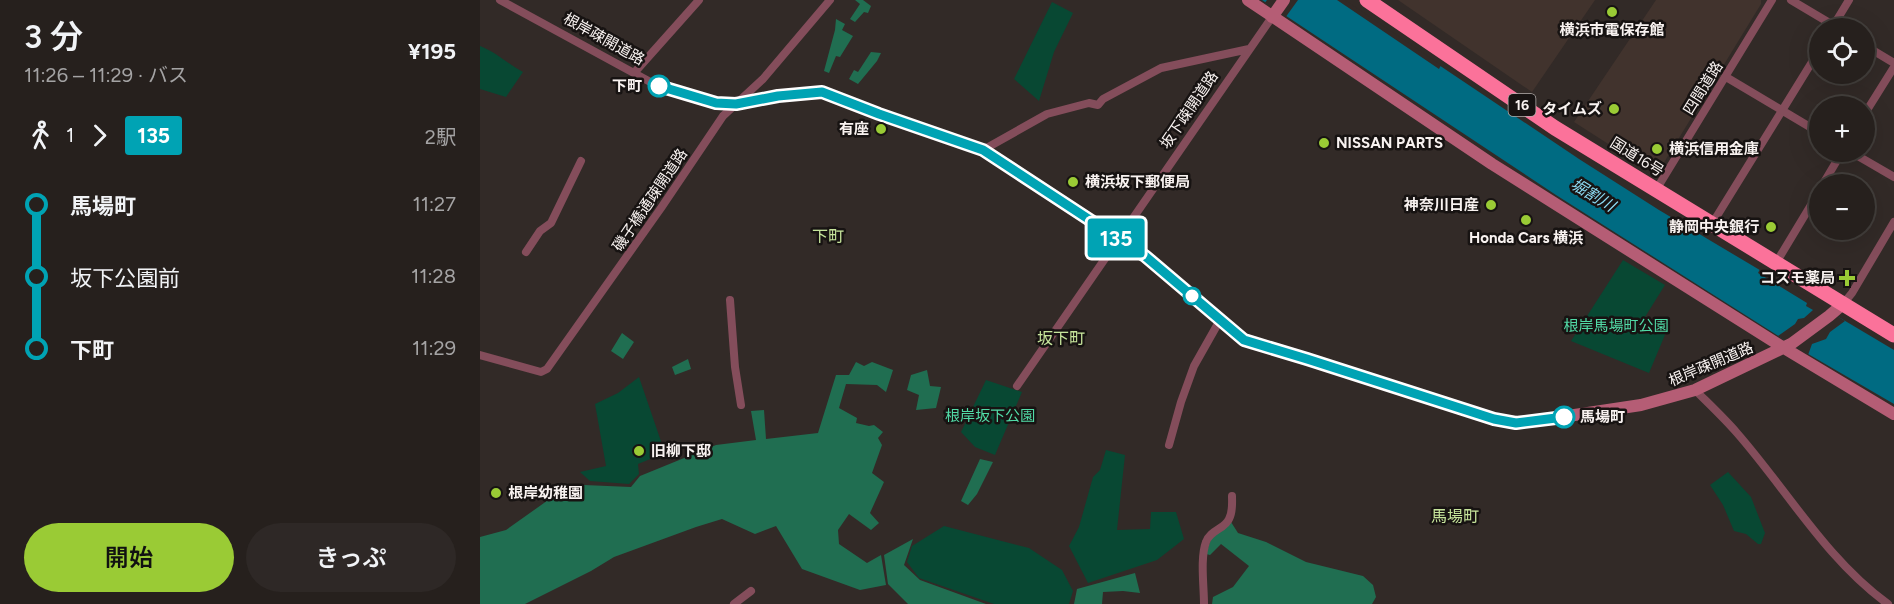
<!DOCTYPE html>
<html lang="ja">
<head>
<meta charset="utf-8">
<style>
  :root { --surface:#26201d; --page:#2e2826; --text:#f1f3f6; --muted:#a4a3a4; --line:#423e3b; --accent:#9acb35 }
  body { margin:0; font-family:Figtree,"Noto Sans JP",sans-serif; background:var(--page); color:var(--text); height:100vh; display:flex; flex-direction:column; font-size:22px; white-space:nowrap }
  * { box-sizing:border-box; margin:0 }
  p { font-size:20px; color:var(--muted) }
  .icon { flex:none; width:33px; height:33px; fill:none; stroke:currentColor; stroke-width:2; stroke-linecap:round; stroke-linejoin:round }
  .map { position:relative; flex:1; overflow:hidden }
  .panel { display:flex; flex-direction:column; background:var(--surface); width:480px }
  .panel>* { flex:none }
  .badge { padding:0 12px; border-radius:4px; font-size:21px; line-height:39px }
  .fabs { position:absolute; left:1329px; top:18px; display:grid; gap:12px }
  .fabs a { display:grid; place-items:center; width:66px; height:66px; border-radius:50%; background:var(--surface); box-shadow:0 6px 24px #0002,0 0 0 2px var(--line); font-size:30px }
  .map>.badge { position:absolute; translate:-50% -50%; box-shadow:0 0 0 3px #fff }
  .legs { display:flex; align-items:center; gap:9px; height:66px; padding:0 24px; font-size:20px }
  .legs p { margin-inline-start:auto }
  .headline { display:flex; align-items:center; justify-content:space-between; height:102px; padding:0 24px }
  h1 { font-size:33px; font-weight:600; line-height:45px }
  .button { display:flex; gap:12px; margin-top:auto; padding:12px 24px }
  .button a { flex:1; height:69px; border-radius:36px; background:var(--accent); color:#111; font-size:24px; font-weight:600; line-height:69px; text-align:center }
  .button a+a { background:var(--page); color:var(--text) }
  ul { padding:0 24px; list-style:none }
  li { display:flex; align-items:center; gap:21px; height:72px; font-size:22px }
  li i { display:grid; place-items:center; width:9px; height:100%; margin:0 8px; background:currentColor }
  li i::after { content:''; width:15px; height:15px; margin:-8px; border:4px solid; border-radius:50%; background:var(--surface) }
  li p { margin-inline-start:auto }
  li:first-child i { background:linear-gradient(#0000 50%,currentColor 0) }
  li:last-child i { background:linear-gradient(currentColor 50%,#0000 0) }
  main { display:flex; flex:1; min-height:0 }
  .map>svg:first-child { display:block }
  .built { fill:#41332d }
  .green { fill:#084833 }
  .forest { fill:#206e51 }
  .water { fill:#006b82 }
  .pier { fill:#322a27 }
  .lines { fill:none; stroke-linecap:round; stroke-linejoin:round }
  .street { stroke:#844d5b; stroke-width:8 }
  .secondary { stroke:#b55d75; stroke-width:12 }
  .highway { stroke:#fb729a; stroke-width:15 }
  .line-1-casing { stroke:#fff; stroke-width:14 }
  .line-1 { stroke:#00a3b4; stroke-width:9 }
  .poi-dot { fill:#9acb35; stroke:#171312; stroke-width:2 }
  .stop-1-dot { fill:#fff; stroke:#00a3b4; stroke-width:3 }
  .labels { text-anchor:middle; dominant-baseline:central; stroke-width:5; stroke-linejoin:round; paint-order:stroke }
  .shield { fill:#171312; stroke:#b4afad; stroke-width:1.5 }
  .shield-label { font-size:14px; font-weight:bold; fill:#f8f2f0 }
  .poi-label { font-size:15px; font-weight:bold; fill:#f8f2f0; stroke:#171312; text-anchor:end }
  .street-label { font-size:15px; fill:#f8f2f0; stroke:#171312 }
  .stop-label { font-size:15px; font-weight:bold; fill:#f8f2f0; stroke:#171312; text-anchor:end }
  .park-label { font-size:15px; fill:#52dba7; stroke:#171312 }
  .water-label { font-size:16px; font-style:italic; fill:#8ddcf4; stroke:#171312 }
  .neighbourhood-label { font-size:16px; fill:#c6e49b; stroke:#171312 }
</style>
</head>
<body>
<main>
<section class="panel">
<div class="headline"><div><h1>3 分</h1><p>11:26 – 11:29 · バス</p></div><b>¥195</b></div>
<div class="legs"><svg class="icon" aria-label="walk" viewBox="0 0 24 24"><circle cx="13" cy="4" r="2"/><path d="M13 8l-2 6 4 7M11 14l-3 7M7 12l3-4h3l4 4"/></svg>1<svg class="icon" aria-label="forward" viewBox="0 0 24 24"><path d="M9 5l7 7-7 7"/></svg><b class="badge" style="background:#00a3b4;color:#fff">135</b><p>2駅</p></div>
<ul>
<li><i style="color:#00a3b4"></i><b>馬場町</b><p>11:27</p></li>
<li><i style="color:#00a3b4"></i><span>坂下公園前</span><p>11:28</p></li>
<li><i style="color:#00a3b4"></i><b>下町</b><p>11:29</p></li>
</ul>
<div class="button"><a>開始</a><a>きっぷ</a></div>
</section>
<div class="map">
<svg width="1414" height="604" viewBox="0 0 1414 604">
  <rect width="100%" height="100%" fill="#322a27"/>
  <path class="built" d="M918,0h197l-63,92z
    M1176,0h105v4l-101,165 -8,3 -78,-50z"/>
  <path class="green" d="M572,2l21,11 -19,39 -15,49 -25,-22z
    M0,46c16,6 28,18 43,26l-17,25 -26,-8z
    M1143,260l42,25 -20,32 4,5 18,8 -18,43 -78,-32z
    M159,377l26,76 -27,11 1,10 -10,10 -39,-3 -10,-9 26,-6 -11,-62 23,-11z
    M506,380l36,12 -27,63 -20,-8 -14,-15z
    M626,450l19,5 -8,75 33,-1 1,-17h25l8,27 -27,21 -69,23 -19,-37 10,-19 14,-50 7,-7z
    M1248,472l23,25 14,36 -4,11h-3l-12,-10 -12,-3 -11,-26 -13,-20z
    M464,526l85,22 33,22 11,21 -4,13h-75l-75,-26 -12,-16 5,-16z"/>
  <path class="forest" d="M375,0h8l8,6 -3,7 -4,-1 -9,10 -5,-3 10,-15z
    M356,19l9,5 -3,6 11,6 -13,21 -4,-1 -7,17 -5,-2 11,-41z
    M391,52l10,1 -4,8 -19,23 -9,-5 5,-9 4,2z
    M142,333l12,9 -11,17 -12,-8z
    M208,359l3,10 -16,6 -3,-8z
    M376,362l8,4 8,-4 21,8 -7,22 -9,-7 -31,-1 -7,24 18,10 -1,5 13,3 5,-1 9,7 -5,6 4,7 -10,28 12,9 -14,31 9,10 -8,7 -22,-16 -11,16 1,14 28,19 14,-8 5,30 -26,5 -58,-21 -26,-43 -21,8 -33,-15 -26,8 -82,30 -23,14 -66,33h-45v-67l26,-7 45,-32 33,-13 47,2 9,-11 76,-31 40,-5 -5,-29 13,-1 2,29 52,-6 18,-58h13z
    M447,370l3,16 11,1 -5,21 -20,2 3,-15 -12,-5 4,-15z
    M500,459l13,3 -16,32 -9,11 -7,-4z
    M751,522l7,11 28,9 40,20 57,14 10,9 3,12 -4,7h-160l1,-7 20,-10 16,-21 -28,-22 -11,11 -4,-1 5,-15z
    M433,539l-9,26 16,15 66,24h-78l-20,-20 -4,-29z
    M655,573l5,20 -17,-2 -20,1 -1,12h-28l3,-15z"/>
  <path class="water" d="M782,0h80l237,159 80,51 235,140v54l-103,-60 -235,-149z"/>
  <path class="pier" d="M787,0h31l-13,18 -21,-14z
    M857,0h8l96,65 -2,4z
    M1280,269l50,30 35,22 -15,11 -4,7 -14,5 -4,11 -30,-19 17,-12 3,-5 6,-1 9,-8 -7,-4 1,-3 -49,-30z"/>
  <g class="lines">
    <path class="street" d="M20,0l154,84 48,16 14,3h20l42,-7 44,-4 57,22 104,36 136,89
      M1311,0l47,28
      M1352,28l17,-28
      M1384,45l30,18
      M154,73l65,-73
      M1246,77l94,56
      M1384,115l30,-48
      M503,150l64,-36 42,-11 9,2 5,-6 58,-31 88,-19
      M1371,152l43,25
      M1343,184l19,-32
      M1176,190l116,-190
      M1232,224l108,-175
      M46,252l14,-21 11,-8 30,-62
      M1296,263l44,-73
      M250,300l5,67 6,38
      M1363,304l9,-11 42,-71
      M0,355l61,17 6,-3 114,-161 62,-92 40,-37 67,-79
      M537,386l255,-369
      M1215,390c14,14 29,28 42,43 50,57 89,126 151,171
      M689,445l12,-43 13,-36 26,-46
      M254,604l17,-13
      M724,604c0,-18 -4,-46 2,-62 4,-12 19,-13 23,-23 4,-7 3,-16 3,-23"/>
    <path class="secondary" d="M768,0l244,164 292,184 110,66
      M792,17l12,-17
      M639,239l26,17 99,84 63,19 187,60 22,4 32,-4 93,-14 54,-15 96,-46 38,-28 14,-12"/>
    <path class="highway" d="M887,0l188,128 339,207"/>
  </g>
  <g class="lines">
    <defs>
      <path id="line-1" d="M179,86l57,17 20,1 42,-8 44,-4 57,22 104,36 162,106 99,84 63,19 187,60 22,4 48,-6"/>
    </defs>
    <use href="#line-1" class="line-1-casing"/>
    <use href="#line-1" class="line-1"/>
  </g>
  <g class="poi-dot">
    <circle cx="1132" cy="12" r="6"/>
    <circle cx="1134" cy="109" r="6"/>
    <circle cx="401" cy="129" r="6"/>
    <circle cx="844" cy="143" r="6"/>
    <circle cx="1177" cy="149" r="6"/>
    <circle cx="593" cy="182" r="6"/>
    <circle cx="1011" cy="205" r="6"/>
    <circle cx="1046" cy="220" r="6"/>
    <circle cx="1291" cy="227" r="6"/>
    <path d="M1364 269h6v6h6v6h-6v6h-6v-6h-6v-6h6z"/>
    <circle cx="159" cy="451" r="6"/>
    <circle cx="16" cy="493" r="6"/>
  </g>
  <g class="stop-1-dot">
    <circle cx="179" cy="86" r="10"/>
    <circle cx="712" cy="296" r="8"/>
    <circle cx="1084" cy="417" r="10"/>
  </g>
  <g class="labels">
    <rect class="shield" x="1028.5" y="94" width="27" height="22" rx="4.5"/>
    <g class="shield-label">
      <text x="1042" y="105">16</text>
    </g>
    <g class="poi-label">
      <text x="1132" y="30" text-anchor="middle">横浜市電保存館</text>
      <text x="1122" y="109">タイムズ</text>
      <text x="389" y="129">有座</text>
      <text x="856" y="143" text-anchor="start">NISSAN PARTS</text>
      <text x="1189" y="149" text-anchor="start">横浜信用金庫</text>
      <text x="605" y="182" text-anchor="start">横浜坂下郵便局</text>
      <text x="999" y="205">神奈川日産</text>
      <text x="1279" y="227">静岡中央銀行</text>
      <text x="1046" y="238" text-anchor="middle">Honda Cars 横浜</text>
      <text x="1355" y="278">コスモ薬局</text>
      <text x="171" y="451" text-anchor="start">旧柳下邸</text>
      <text x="28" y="493" text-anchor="start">根岸幼稚園</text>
    </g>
    <g class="street-label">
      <text transform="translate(124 39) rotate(29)">根岸疎開道路</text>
      <text transform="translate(1223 88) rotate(-58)">四間道路</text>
      <text transform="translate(709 110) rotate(-56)">坂下疎開道路</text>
      <text transform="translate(1157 157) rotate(32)">国道16号</text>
      <text transform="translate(170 200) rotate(-56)">磯子橋通疎開道路</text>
      <text transform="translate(1231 364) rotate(-23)">根岸疎開道路</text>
    </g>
    <g class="stop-label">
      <text x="162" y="86">下町</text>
      <text x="1100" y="417" text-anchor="start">馬場町</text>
    </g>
    <g class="park-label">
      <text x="1136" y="326">根岸馬場町公園</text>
      <text x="510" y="416">根岸坂下公園</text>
    </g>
    <g class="water-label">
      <text transform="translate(1113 195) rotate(31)">堀割川</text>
    </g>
    <g class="neighbourhood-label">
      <text x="348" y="236">下町</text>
      <text x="581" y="338">坂下町</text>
      <text x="975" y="516">馬場町</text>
    </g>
  </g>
</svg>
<div class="fabs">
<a><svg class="icon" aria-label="locate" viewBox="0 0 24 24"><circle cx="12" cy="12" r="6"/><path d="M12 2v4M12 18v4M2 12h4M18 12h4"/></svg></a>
<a>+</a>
<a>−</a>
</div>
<b class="badge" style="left:636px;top:238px;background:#00a3b4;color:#fff">135</b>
</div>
</main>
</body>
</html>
